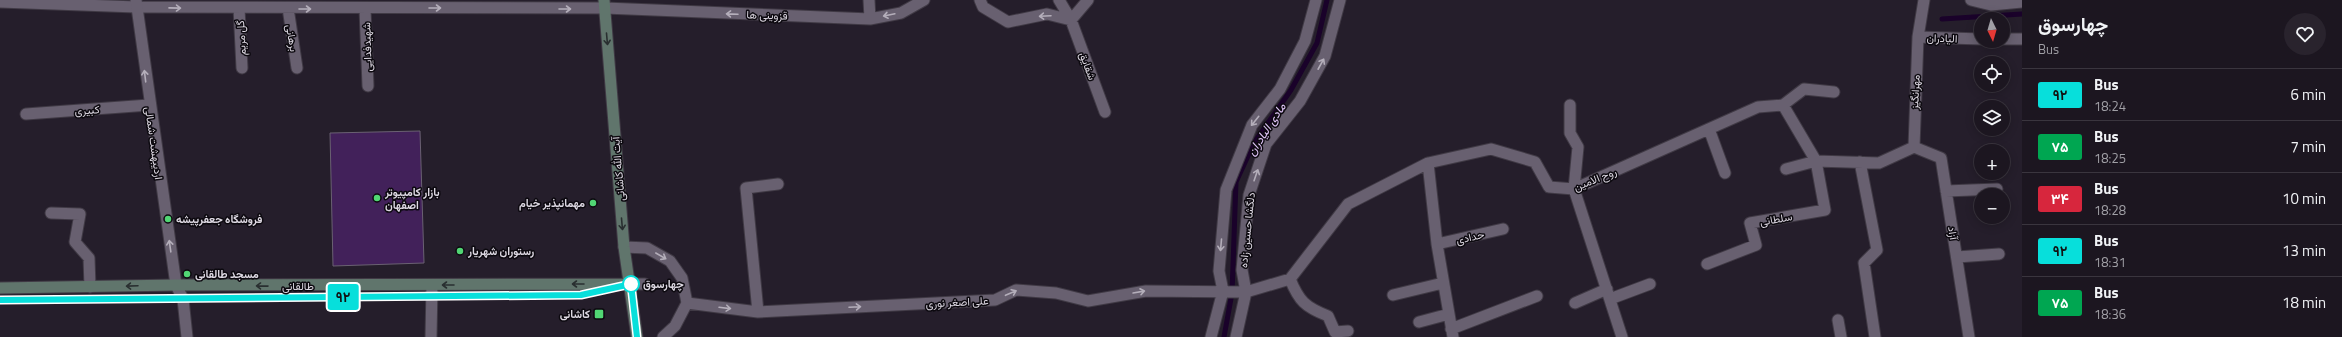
<!DOCTYPE html>
<html lang="en">
<head>
<meta charset="utf-8">
<style>
  :root { --surface:#1c1620; --page:#29232d; --text:#f1f3f6; --muted:#a09fa5; --line:#3a353e }
  body { margin:0; font-family:"Titillium Web",Vazirmatn,sans-serif; background:var(--page); color:var(--text); height:100vh; display:flex; flex-direction:column; font-size:15px; white-space:nowrap }
  * { box-sizing:border-box; margin:0 }
  p { font-size:13px; color:var(--muted) }
  .icon { flex:none; width:22px; height:22px; fill:none; stroke:currentColor; stroke-width:2; stroke-linecap:round; stroke-linejoin:round }
  .map { position:relative; flex:1; overflow:hidden }
  .details { display:flex; flex-direction:column; background:var(--surface); width:320px }
  .details>* { flex:none }
  .badge { padding:0 8px; border-radius:3px; font-size:14px; line-height:26px }
  .needle { width:26px; rotate:175deg }
  .tools { position:absolute; left:1974px; top:12px; display:grid; gap:8px }
  .tools a { display:grid; place-items:center; width:36px; height:36px; border-radius:50%; background:var(--surface); box-shadow:0 2px 10px #0003,0 0 0 1px var(--line); font-size:20px }
  .map>.badge { position:absolute; translate:-50% -50%; box-shadow:0 0 0 2px #fff }
  .round { display:grid; place-items:center; flex:none; width:42px; height:42px; border-radius:21px; background:var(--page) }
  .summary { display:flex; align-items:center; justify-content:space-between; height:68px; padding:0 16px }
  h1 { font-size:19px; font-weight:700; line-height:30px }
  ul { padding:0; list-style:none }
  li { display:flex; align-items:center; gap:12px; height:52px; padding:0 16px; border-top:1px solid var(--line) }
  li div { flex:1 }
  li b { display:block; font-size:15px }
  li em { font-style:normal }
  li .badge { min-width:44px; font-weight:700; text-align:center }
  main { display:flex; flex:1; min-height:0 }
  .map>svg:first-child { display:block }
  .lines { fill:none; stroke-linecap:round; stroke-linejoin:round }
  .stream { stroke:#1a022a; stroke-width:5 }
  .building { fill:#42215a; stroke:#6a6172 }
  .minor-casing { stroke:#403a45; stroke-width:13 }
  .tertiary-casing { stroke:#403a45; stroke-width:13 }
  .secondary-casing { stroke:#403a45; stroke-width:13 }
  .minor { stroke:#686070; stroke-width:11 }
  .tertiary { stroke:#686070; stroke-width:11 }
  .secondary { stroke:#60756c; stroke-width:11 }
  .oneway { stroke:#b4aeba }
  .oneway2 { stroke:#292f30 }
  .line-casing { stroke:#fff; stroke-width:9 }
  .line { stroke:#07dfdb; stroke-width:6 }
  .poi-dot { fill:#51d674; stroke:#0c090f; stroke-width:1.5 }
  .stop-dot { fill:#fff; stroke:#07dfdb; stroke-width:2 }
  .labels { text-anchor:middle; dominant-baseline:central; stroke-width:3; stroke-linejoin:round; paint-order:stroke }
  .street-label { font-size:11px; fill:#ddd8e2; stroke:#0c090f }
  .poi-label { font-size:11px; font-weight:bold; fill:#ddd8e2; stroke:#0c090f; text-anchor:start }
  .stop-label { font-size:11px; font-weight:bold; fill:#ddd8e2; stroke:#0c090f; text-anchor:start }
  .water-label { font-size:12px; font-style:italic; fill:#e4c8fd; stroke:#0c090f }
</style>
</head>
<body>
<main>
<div class="map">
<svg width="2022" height="337" viewBox="0 0 2022 337">
  <rect width="100%" height="100%" fill="#251e2b"/>
  <g class="lines">
    <path class="stream" d="M1942,19l80,-5
      M1224,337l8,-44 4,-111 18,-39 37,-53 26,-47 10,-43"/>
  </g>
  <path class="building" d="M420,131l4,132 -91,3 -3,-133z"/>
  <g class="lines">
    <defs>
      <path id="minor" d="M869,0l1,19
        M980,0l3,7 25,15 39,-8 24,6 17,-20
        M1059,0l12,20 34,92
        M1971,0l20,5 31,-3
        M0,2l136,5 469,1 265,11 31,-6 23,-13
        M239,8l3,60
        M288,8l9,60
        M365,9l3,77
        M1918,37l63,2
        M2003,39h19
        M1570,105v28l8,14 -4,42 48,148
        M1783,105l21,-16 30,3
        M26,114l123,-9
        M1709,129l16,44
        M1914,147l27,11 28,179
        M1914,147l4,-110 6,-37
        M1860,162l17,88 -13,13 11,74
        M1428,163l9,81 16,93
        M1946,191l51,-2
        M51,213l29,1 -5,28 14,16 1,29
        M1437,244l66,-15
        M624,247l23,1 23,13 12,17 5,25 -12,23 -12,11
        M1957,257l42,-3
        M1707,264l49,-19 -6,-22 75,-13 -9,-49 -30,8
        M1290,279c9,22 15,28 38,37l7,16 13,-1
        M631,284h14
        M1393,295l50,-12
        M1610,299l40,-15
        M687,303l71,9 237,-12 21,-10 40,3 32,8 58,-10 100,1 44,-13 58,-75 80,-41 63,-14 44,13 14,25 25,2 184,-82 25,-2 33,56 63,2 35,-16
        M1575,303l32,-14
        M758,312l-12,-124 32,-4
        M1838,320l3,17
        M1419,322l30,-8
        M1451,329l86,-33
        M431,337l1,-52
        M1211,337l12,-46 -4,-20 7,-81 26,-65 28,-36 25,-48 11,-41
        M1236,337l10,-45 -4,-22 7,-75 17,-51 34,-43 25,-45 15,-56"/>
      <path id="tertiary" d="M136,0l40,285 7,14 4,38"/>
      <path id="secondary" d="M604,0l20,247 13,90
        M0,288l176,-3 455,-1"/>
    </defs>
    <use href="#minor" class="minor-casing"/>
    <use href="#tertiary" class="tertiary-casing"/>
    <use href="#secondary" class="secondary-casing"/>
    <use href="#minor" class="minor"/>
    <use href="#tertiary" class="tertiary"/>
    <use href="#secondary" class="secondary"/>
  </g>
  <defs><path id="oneway-shaft" d="M-6 0H5M1.5-3L5.5 0L1.5 3" fill="none" stroke-width="1.6" stroke-linecap="round" stroke-linejoin="round"/></defs>
  <g class="oneway">
    <use href="#oneway-shaft" transform="translate(175 8) rotate(1)"/>
    <use href="#oneway-shaft" transform="translate(435 8)"/>
    <use href="#oneway-shaft" transform="translate(305 9)"/>
    <use href="#oneway-shaft" transform="translate(565 9)"/>
    <use href="#oneway-shaft" transform="translate(732 14) rotate(-178)"/>
    <use href="#oneway-shaft" transform="translate(889 15) rotate(168)"/>
    <use href="#oneway-shaft" transform="translate(1045 16) rotate(177)"/>
    <use href="#oneway-shaft" transform="translate(1321 64) rotate(-61)"/>
    <use href="#oneway-shaft" transform="translate(145 76) rotate(-97)"/>
    <use href="#oneway-shaft" transform="translate(1255 121) rotate(129)"/>
    <use href="#oneway-shaft" transform="translate(1256 175) rotate(-71)"/>
    <use href="#oneway-shaft" transform="translate(1221 245) rotate(95)"/>
    <use href="#oneway-shaft" transform="translate(170 246) rotate(-98)"/>
    <use href="#oneway-shaft" transform="translate(661 256) rotate(30)"/>
    <use href="#oneway-shaft" transform="translate(1139 292) rotate(-10)"/>
    <use href="#oneway-shaft" transform="translate(1011 293) rotate(-23)"/>
    <use href="#oneway-shaft" transform="translate(855 307) rotate(-3)"/>
    <use href="#oneway-shaft" transform="translate(725 308) rotate(7)"/>
  </g>
  <g class="oneway2">
    <use href="#oneway-shaft" transform="translate(607 39) rotate(85)"/>
    <use href="#oneway-shaft" transform="translate(622 224) rotate(85)"/>
    <use href="#oneway-shaft" transform="translate(578 284) rotate(180)"/>
    <use href="#oneway-shaft" transform="translate(448 285) rotate(180)"/>
    <use href="#oneway-shaft" transform="translate(132 286) rotate(178)"/>
    <use href="#oneway-shaft" transform="translate(262 286) rotate(-179)"/>
  </g>
  <g class="lines">
    <defs>
      <path id="line" d="M0,300l581,-5 50,-11 6,53"/>
    </defs>
    <use href="#line" class="line-casing"/>
    <use href="#line" class="line"/>
  </g>
  <g class="poi-dot">
    <circle cx="377" cy="198" r="4"/>
    <circle cx="593" cy="203" r="4"/>
    <circle cx="168" cy="219" r="4"/>
    <circle cx="460" cy="251" r="4"/>
    <circle cx="187" cy="274" r="4"/>
    <rect x="594" y="309" width="10" height="10" rx="2"/>
  </g>
  <circle class="stop-dot" cx="631" cy="284" r="8"/>
  <g class="labels">
    <g class="street-label">
      <text transform="translate(767 15) rotate(2)">قزوینی ها</text>
      <text transform="translate(241 38) rotate(-93)">گل مریم</text>
      <text transform="translate(292 38) rotate(81)">برهانی</text>
      <text transform="translate(1942 38) rotate(2)">الیادران</text>
      <text transform="translate(367 47) rotate(-92)">شهیدفدایی</text>
      <text transform="translate(1088 66) rotate(70)">شقایق</text>
      <text transform="translate(1915 92) rotate(-87)">مهرانگیز</text>
      <text transform="translate(87 110) rotate(-4)">کبیری</text>
      <text transform="translate(154 143) rotate(82)">اردیبهشت شمالی</text>
      <text transform="translate(618 169) rotate(-95)">آیت الله کاشانی</text>
      <text transform="translate(1595 179) rotate(-22)">روح الامین</text>
      <text transform="translate(1776 219) rotate(-10)">سلطانی</text>
      <text transform="translate(1247 230) rotate(-84)">دلگشا حسین زاده</text>
      <text transform="translate(1953 233) rotate(81)">آزاد</text>
      <text transform="translate(1470 237) rotate(-13)">حدادی</text>
      <text x="298" y="286">طالقانی</text>
      <text transform="translate(957 302) rotate(-3)">علی اصغر نوری</text>
    </g>
    <g class="poi-label">
      <text x="385" y="192">بازار کامپیوتر<tspan x="385" dy="13">اصفهان</tspan></text>
      <text x="585" y="203" text-anchor="end">مهمانپذیر خیام</text>
      <text x="176" y="219">فروشگاه جعفرپیشه</text>
      <text x="468" y="251">رستوران شهریار</text>
      <text x="195" y="274">مسجد طالقانی</text>
      <text x="590" y="314" text-anchor="end">کاشانی</text>
    </g>
    <g class="stop-label">
      <text x="643" y="284">چهارسوق</text>
    </g>
    <g class="water-label">
      <text transform="translate(1266 129) rotate(-57)">مادی الیادران</text>
    </g>
  </g>
</svg>
<div class="tools">
<a><svg class="needle" viewBox="-14 -14 28 28"><path d="M0-13l5 13h-10z" fill="#e53935"/><path d="M0 13l5-13h-10z" fill="#a09fa5"/></svg></a>
<a><svg class="icon" aria-label="locate" viewBox="0 0 24 24"><circle cx="12" cy="12" r="6"/><path d="M12 2v4M12 18v4M2 12h4M18 12h4"/></svg></a>
<a><svg class="icon" aria-label="layers" viewBox="0 0 24 24"><path d="M12 4l9 5-9 5-9-5zM3 14l9 5 9-5"/></svg></a>
<a>+</a>
<a>−</a>
</div>
<b class="badge" style="left:343px;top:297px;background:#07dfdb;color:#111">۹۲</b>
</div>
<section class="details">
<div class="summary"><div><h1>چهارسوق</h1><p>Bus</p></div><a class="round"><svg class="icon" aria-label="heart" viewBox="0 0 24 24"><path d="M12 20l-8-8c-3-5 5-10 8-4 3-6 11-1 8 4z"/></svg></a></div>
<ul>
<li><span class="badge" style="background:#07dfdb;color:#111">۹۲</span><div><b>Bus</b><p>18:24</p></div><em>6 min</em></li>
<li><span class="badge" style="background:#00a651;color:#fff">۷۵</span><div><b>Bus</b><p>18:25</p></div><em>7 min</em></li>
<li><span class="badge" style="background:#d7263d;color:#fff">۳۴</span><div><b>Bus</b><p>18:28</p></div><em>10 min</em></li>
<li><span class="badge" style="background:#07dfdb;color:#111">۹۲</span><div><b>Bus</b><p>18:31</p></div><em>13 min</em></li>
<li><span class="badge" style="background:#00a651;color:#fff">۷۵</span><div><b>Bus</b><p>18:36</p></div><em>18 min</em></li>
</ul>
</section>
</main>
</body>
</html>
